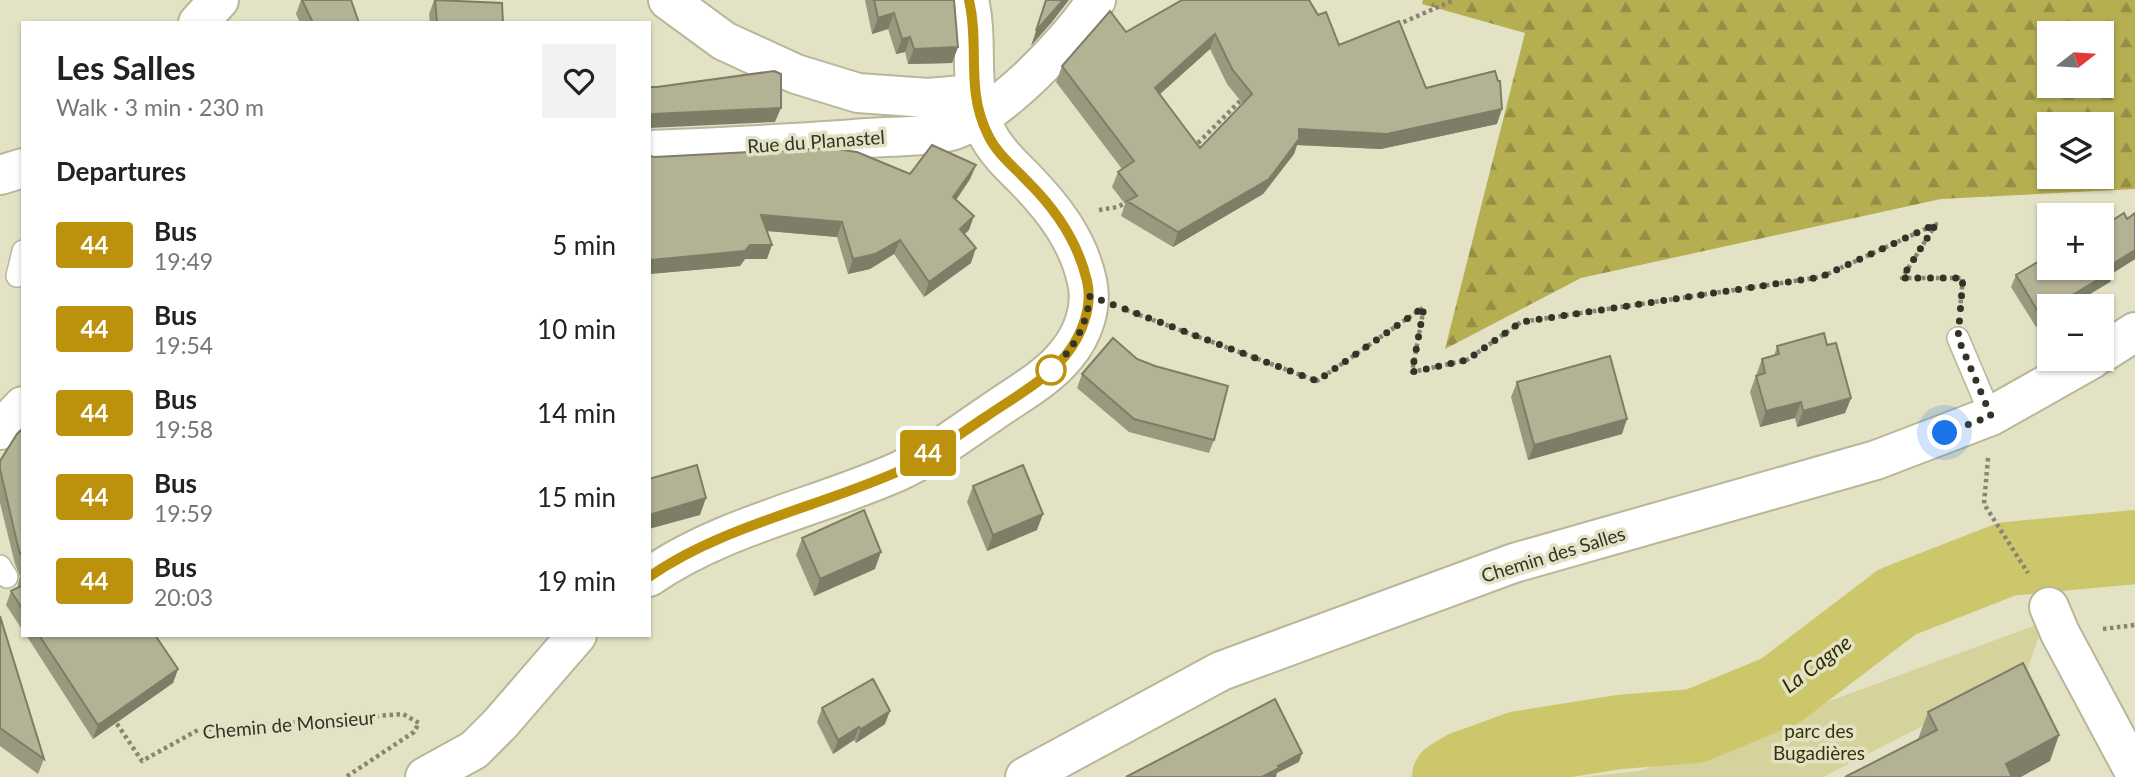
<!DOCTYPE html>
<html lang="en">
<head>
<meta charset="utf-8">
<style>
  :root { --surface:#fff; --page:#f2f2f2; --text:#222; --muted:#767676 }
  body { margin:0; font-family:Lato,sans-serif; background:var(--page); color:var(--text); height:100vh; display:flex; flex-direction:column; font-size:26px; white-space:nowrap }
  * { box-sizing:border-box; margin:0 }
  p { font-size:23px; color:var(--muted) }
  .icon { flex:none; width:38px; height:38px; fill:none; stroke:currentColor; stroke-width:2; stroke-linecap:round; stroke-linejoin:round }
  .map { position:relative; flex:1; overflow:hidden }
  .sheet { position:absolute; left:21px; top:21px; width:630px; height:616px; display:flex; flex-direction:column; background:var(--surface); border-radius:0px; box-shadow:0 2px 5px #0004 }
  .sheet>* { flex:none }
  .badge { padding:0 14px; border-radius:5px; font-size:24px; line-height:46px }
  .needle { width:46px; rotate:73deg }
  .controls { position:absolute; left:2037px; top:21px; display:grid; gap:14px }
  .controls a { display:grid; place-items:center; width:77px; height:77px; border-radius:0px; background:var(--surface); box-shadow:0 2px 5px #0004; font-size:35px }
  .you { position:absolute; width:35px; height:35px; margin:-18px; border:5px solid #fff; border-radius:50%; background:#1a73e8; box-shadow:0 0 0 10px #1a73e833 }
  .map>.badge { position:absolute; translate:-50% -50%; box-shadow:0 0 0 4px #fff }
  h2 { padding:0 35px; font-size:26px; line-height:63px }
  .round { display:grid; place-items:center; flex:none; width:74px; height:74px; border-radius:0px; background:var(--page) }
  .head { display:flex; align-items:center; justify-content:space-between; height:119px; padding:0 35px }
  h1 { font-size:33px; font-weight:700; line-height:52px }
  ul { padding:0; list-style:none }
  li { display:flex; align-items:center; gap:21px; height:84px; padding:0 35px }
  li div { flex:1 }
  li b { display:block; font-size:26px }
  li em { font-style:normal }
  li .badge { min-width:77px; font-weight:700; text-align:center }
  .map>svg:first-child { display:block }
  .green { fill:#d5d29c }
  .forest { fill:url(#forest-firs); fill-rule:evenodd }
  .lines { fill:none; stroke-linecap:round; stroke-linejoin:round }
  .river { stroke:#cdc76b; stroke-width:74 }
  .service-casing { stroke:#b8b799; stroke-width:24 }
  .minor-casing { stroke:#b8b799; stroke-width:42 }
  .path { stroke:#888672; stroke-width:4.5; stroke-dasharray:3.5 3.5; stroke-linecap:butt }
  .service { stroke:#fff; stroke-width:21 }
  .minor { stroke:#fff; stroke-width:38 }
  .wall { fill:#9a9980; fill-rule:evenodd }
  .shaded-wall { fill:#7d7d68 }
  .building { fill:#b3b295; stroke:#7d7d68; stroke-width:2; fill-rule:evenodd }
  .line-casing { stroke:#fff; stroke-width:16 }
  .line { stroke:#bc910c; stroke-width:10 }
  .walk { stroke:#343328; stroke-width:7; stroke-dasharray:0 12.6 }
  .stop-dot { fill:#fff; stroke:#bc910c; stroke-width:3.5 }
  .labels { text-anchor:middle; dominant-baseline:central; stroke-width:7; stroke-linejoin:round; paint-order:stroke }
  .street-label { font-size:19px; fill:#343328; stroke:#e4e2c4 }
  .park-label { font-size:19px; fill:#37340b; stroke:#e4e2c4 }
  .water-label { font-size:21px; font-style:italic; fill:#302d03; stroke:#e4e2c4 }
</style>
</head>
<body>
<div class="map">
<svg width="2135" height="777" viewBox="0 0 2135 777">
  <defs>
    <pattern id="forest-firs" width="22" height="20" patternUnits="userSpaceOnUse" patternTransform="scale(1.75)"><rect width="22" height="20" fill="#b5af52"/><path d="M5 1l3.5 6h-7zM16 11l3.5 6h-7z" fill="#948f44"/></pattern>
  </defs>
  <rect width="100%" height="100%" fill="#e4e2c4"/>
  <path class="green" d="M2044,622l-18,51 -203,104h-241l58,-6z"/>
  <path class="forest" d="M1423,0h712v189l-194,10 -360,79 -136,71 80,-316 -103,-29zM2049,33h53v53h-53zM2049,124h53v53h-53z"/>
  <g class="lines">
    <path class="river" d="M1449,777l15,-9 55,-20 100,-16 76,-6 85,-35 117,-89 110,-43 128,-12"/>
    <defs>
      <path id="service" d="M17,276l6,-25
        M1958,338l33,78
        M0,566l7,11"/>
      <path id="minor" d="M668,0l56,41 72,33 62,19 70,5 46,-4
        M198,23l21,-23
        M649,150c73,-3 146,-6 218,-12 25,-2 56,-1 80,-6 47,-11 124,-91 149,-132
        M0,175l23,-7
        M2102,353l33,-21
        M0,430l23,-24
        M649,577c71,-50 169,-70 248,-105 33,-15 64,-39 94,-59 25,-18 56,-34 75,-58 17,-20 27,-48 21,-74 -9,-41 -33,-72 -62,-102 -14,-14 -28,-27 -37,-44 -23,-46 -8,-89 -19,-135
        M2049,607l11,26 75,140
        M425,777l49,-27 26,-26 77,-89
        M1025,777l196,-106 293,-108 362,-103 115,-44 101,-57"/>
    </defs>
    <use href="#service" class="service-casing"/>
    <use href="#minor" class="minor-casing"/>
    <path class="path" d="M1397,25l57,-25
      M1193,148l51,-51
      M1099,210l18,-3 11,-5
      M1126,310l191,71 107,-74 -12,65 55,-12 54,-38 300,-45 115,-53 -34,54h61l-3,31
      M1988,458l-4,46 44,69
      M2103,629l32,-4
      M113,718l29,43 56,-31 205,-16 16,9 -5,9 -68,45"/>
    <use href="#service" class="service"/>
    <use href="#minor" class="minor"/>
  </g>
  <path class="wall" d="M301,0l58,23h-59l-4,-9z
    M434,0l69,23h-73l-1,-9z
    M865,0h89l4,47 -6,16 -44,1 -3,-12 -9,2 -8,-25 -16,5z
    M1318,15l21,30 158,79 -116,25 -84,-4 -3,9 -31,40 -90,53 -52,-31 4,-12 -13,-17 6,-15 4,-3 -66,-87 6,-16 64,-34zM1210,49l17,35 16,20 -43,44 -40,-54z
    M649,156l6,1 255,17 66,-9 -6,14 -14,21 13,30 -5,4 7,29 -47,34 -30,-43 -24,15 -22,5 -11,-37 -70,-6v28h-22l-5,7 -91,8z
    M2135,213v46l-22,14 -3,9 -74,45 -25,-40 5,-12 33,-7z
    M1827,345l24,53 -6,15 -48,14 -2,-9 -35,9 -10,-35 12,-33 12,-3 3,-10z
    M1082,374l132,66 -5,13 -80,-21 -52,-44z
    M1517,382l105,52 -94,26 -17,-63z
    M23,428v203l-17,-26 5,-14 7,-3v-4l2,-8 -5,-12 -15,-61v-42z
    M973,486l64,44 -50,21 -20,-49z
    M802,538l73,31 -61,27 -18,-41z
    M0,616l44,143 -6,15 -38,-28z
    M26,635h129l23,34 -5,14 -80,56z
    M822,708l63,16 -29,19 -2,-3 -21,14 -16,-32z
    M1928,712l122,49 -132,-22z"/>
  <path class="shaded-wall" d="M1063,0h6l-17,22 -21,24 5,-15z
    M894,13l-6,16 -16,5 6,-16z
    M1215,34l-5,15 -60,54 5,-15z
    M910,37l-5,15 -9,2 6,-15z
    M958,47l-6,16 -44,1 6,-15z
    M781,108l-6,14 -126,6v-13l4,-1z
    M1502,109l-5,15 -116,25 -84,-4 -3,9 -31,40 -90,53 5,-15 121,-103z
    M976,165l-6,14 -22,33 5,-15z
    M761,215l81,7 -5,15 -81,-7z
    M974,216l-5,14 -15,14 6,-15z
    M900,240l-6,14 -24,15 -22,5 5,-15z
    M750,245h22l-5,14h-22l-5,7 -91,8v-9l2,-5z
    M976,248l-5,15 -47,34 5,-15z
    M2135,250v9l-22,14 -3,9 -41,24h-15l57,-41z
    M2049,309v9l-13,9 4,-12z
    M1851,398l-6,15 -48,14 6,-16z
    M1801,402l-6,16 -35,9 6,-16z
    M1627,419l-5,15 -94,26 6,-15z
    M706,498l-6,17 -51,14v-14z
    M1043,514l-6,16 -50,21 6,-16z
    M881,552l-6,17 -61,27 6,-17z
    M178,669l-5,14 -80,56 5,-14z
    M890,711l-5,13 -29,19 5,-14z
    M859,727l-5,13 -21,14 5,-14z
    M2059,735l-9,26 -29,16h-20l5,-13z
    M1302,753l-3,9 -22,11 -1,4h-14l16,-11z"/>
  <path class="building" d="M302,0h49l8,23h-46z
    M435,0l67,3 1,20h-66z
    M874,0h80l4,47 -44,2 -4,-12 -8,2 -8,-26 -16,5z
    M1046,0h17l-27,31z
    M1182,0h127l9,15 8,-3 13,33 60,-24 27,67 69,-17 3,10h2l2,28 -115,25 -88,-5v10l-30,40 -91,53 -51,-31 10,-5 -19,-24 16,-11 -72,-95 48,-55 16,21zM1215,34l17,35 20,25 -52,54 -45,-60z
    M774,71l7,3v34l-128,6 -4,1v-28h8z
    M932,145l44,20 -23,32 21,19 -14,13 16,19 -47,34 -29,-42 -25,14 -22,5 -11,-37 -81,-7 11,30h-22l-5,6 -94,9 -2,-5v-99l6,1 174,-9 28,4 53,22z
    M2124,213l3,6 8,-6v37l-24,15 3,5 -60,36h-5v3l-9,6 -24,-40 33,-20v13h53v-41z
    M1824,333l3,12 9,-2 15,55 -48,13 -2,-9 -35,9 -10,-35 9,-3 -3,-14 17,-5 -2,-8z
    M1113,338l24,21 18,7 73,20 -14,54 -80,-21 -52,-45z
    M1610,356l17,63 -93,26 -17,-63z
    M23,428v130l-4,-7 -19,-82v-8l17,-27z
    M697,465l9,33 -57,17v-36z
    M1023,465l20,49 -50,21 -20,-49z
    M864,510l17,42 -61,27 -18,-41z
    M23,585v25l-12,-19z
    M0,616l44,143 -44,-31z
    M39,635h116l23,34 -80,56z
    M2023,663l36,72 -53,29 6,13h-167l92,-47 -9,-18z
    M873,679l17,32 -29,18 -2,-2 -21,13 -16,-32z
    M1275,699l27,54 -24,13 1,2 -17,9h-136z"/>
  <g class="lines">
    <defs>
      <path id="line" d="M649,577c71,-50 169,-70 248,-105 31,-14 61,-37 90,-56 26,-18 59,-36 79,-61 16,-20 27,-49 21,-74 -9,-39 -30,-70 -58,-98 -15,-16 -32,-29 -41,-48 -23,-46 -8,-88 -19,-135"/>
    </defs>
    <use href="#line" class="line-casing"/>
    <use href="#line" class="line"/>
    <path class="walk" d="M1051,370l-6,5c26,-21 41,-46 45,-79l227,85 107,-74 -12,65 55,-12 54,-38 300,-45 115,-53 -34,54h61l-5,60 33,78 -46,17"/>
  </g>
  <circle class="stop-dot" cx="1051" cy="370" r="14"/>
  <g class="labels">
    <g class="street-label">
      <text transform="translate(816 141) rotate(-4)">Rue du Planastel</text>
      <text transform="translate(1553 554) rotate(-17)">Chemin des Salles</text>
      <text transform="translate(289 724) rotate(-5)">Chemin de Monsieur</text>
    </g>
    <g class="park-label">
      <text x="1819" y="730">parc des<tspan x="1819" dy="22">Bugadières</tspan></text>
    </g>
    <g class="water-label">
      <text transform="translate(1816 663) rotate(-37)">La Cagne</text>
    </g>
  </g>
</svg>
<div class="controls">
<a><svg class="needle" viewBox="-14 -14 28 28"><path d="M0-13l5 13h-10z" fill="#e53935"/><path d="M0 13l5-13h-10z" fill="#767676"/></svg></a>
<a><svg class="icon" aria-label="layers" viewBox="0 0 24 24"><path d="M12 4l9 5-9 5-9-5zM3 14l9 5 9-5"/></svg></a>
<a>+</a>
<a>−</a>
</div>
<div class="you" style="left:1945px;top:433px"></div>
<b class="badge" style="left:928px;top:453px;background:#bc910c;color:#fff">44</b>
<section class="sheet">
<div class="head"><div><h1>Les Salles</h1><p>Walk · 3 min · 230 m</p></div><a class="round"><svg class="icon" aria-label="heart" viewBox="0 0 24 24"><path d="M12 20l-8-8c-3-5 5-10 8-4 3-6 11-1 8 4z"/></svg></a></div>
<h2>Departures</h2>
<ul>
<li><span class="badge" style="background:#bc910c;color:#fff">44</span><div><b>Bus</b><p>19:49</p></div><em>5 min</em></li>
<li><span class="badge" style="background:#bc910c;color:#fff">44</span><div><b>Bus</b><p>19:54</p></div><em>10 min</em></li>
<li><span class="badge" style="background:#bc910c;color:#fff">44</span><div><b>Bus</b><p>19:58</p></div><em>14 min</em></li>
<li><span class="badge" style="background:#bc910c;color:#fff">44</span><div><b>Bus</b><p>19:59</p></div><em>15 min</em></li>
<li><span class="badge" style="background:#bc910c;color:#fff">44</span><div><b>Bus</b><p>20:03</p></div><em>19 min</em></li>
</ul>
</section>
</div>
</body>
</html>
